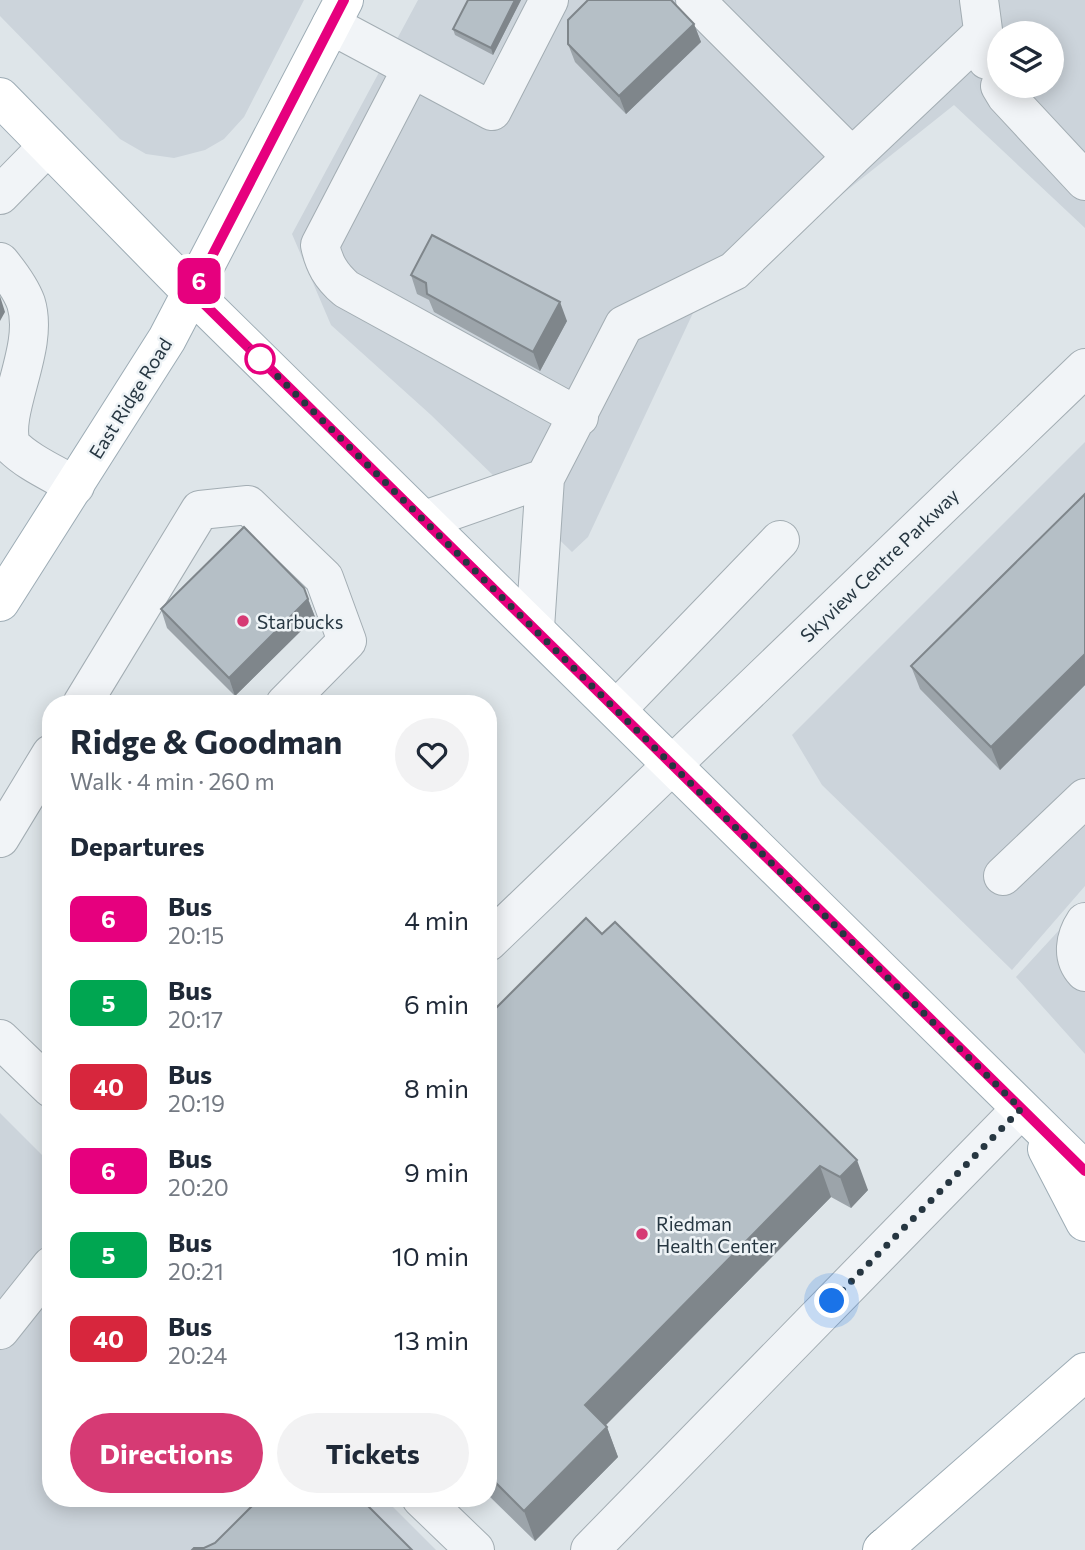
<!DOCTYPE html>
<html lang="en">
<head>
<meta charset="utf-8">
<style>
  :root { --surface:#fff; --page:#f2f2f3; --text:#1f2937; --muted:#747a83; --accent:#d63a74 }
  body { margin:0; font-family:Commissioner,sans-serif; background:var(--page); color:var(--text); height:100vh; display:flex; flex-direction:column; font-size:26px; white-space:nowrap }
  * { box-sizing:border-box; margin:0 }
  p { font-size:23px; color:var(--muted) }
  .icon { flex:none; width:38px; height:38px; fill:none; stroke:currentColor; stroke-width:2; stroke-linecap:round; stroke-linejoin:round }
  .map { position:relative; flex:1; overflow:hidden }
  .side { position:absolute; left:42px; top:695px; width:455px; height:812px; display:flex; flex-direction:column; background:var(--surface); border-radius:28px; box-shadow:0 4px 18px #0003 }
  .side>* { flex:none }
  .badge { padding:0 14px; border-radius:10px; font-size:24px; line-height:46px }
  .tools { position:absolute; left:987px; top:21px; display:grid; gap:14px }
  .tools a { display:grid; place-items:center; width:77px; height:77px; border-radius:50%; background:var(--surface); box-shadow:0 4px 18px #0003; font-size:35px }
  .you { position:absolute; width:35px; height:35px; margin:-18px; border:5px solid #fff; border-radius:50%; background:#1a73e8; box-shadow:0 0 0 10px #1a73e833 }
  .map>.badge { position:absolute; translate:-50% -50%; box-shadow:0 0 0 4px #fff }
  h2 { padding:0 28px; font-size:26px; line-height:63px }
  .round { display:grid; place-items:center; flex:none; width:74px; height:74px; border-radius:37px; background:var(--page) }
  .head { display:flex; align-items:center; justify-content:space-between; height:119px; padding:0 28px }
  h1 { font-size:33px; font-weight:700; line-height:52px }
  .cta { display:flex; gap:14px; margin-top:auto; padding:14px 28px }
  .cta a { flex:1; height:80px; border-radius:42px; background:var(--accent); color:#fff; font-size:28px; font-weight:700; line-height:80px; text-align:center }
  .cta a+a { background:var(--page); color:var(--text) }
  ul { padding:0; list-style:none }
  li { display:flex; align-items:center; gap:21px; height:84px; padding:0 28px }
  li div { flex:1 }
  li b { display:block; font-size:26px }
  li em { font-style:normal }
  li .badge { min-width:77px; font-weight:700; text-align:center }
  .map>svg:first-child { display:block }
  .built { fill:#ccd4db; fill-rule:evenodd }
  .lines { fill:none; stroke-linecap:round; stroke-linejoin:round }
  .minor-casing { stroke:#a3adb3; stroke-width:40 }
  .major-casing { stroke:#9dacb5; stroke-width:40 }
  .highway-casing { stroke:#8596a0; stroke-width:40 }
  .minor { stroke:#f1f4f7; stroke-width:38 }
  .major { stroke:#fff; stroke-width:38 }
  .highway { stroke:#fff; stroke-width:38 }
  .wall { fill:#9ca4aa }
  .shaded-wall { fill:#7f868b }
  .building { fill:#b5bfc6; stroke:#7f868b; stroke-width:2 }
  .line-casing { stroke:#fff; stroke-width:16 }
  .line { stroke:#e6007e; stroke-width:10 }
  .walk { stroke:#263641; stroke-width:7; stroke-dasharray:0 12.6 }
  .stop-dot { fill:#fff; stroke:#e6007e; stroke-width:3.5 }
  .poi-dot { fill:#d63a74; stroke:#eef3f6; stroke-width:2.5 }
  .labels { text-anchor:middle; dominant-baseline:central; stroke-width:5; stroke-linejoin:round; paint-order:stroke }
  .street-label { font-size:19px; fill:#263641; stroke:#eef3f6 }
  .poi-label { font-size:19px; fill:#263641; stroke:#eef3f6; text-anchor:start }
</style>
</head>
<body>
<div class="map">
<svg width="1085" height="1550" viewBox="0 0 1085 1550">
  <rect width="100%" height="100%" fill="#dee5e9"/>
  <path class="built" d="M0,0h304l-60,117 -20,22 -19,11 -31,8 -28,-4 -26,-15 -120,-123z
    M418,0h667v228l-131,-123 -261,208 -105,224 -16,15 -141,-137 -100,-90 -39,-91zM999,33h53v53h-53z
    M1085,442v444l-73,84 -190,-185 -30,-50z
    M1085,902v152l-69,-77z
    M0,1113l51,51v334h333l52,52h-436z"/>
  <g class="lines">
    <defs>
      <path id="minor" d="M695,0l157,157 130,-123
        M979,0l8,60
        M331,25l161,86 57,-111
        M412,68l-92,177c4,19 11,31 26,44l233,128
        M1000,86l6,10 79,85
        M0,195l48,-49
        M0,262c9,11 21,27 26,41 14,45 -26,107 -15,142 16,17 44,29 64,41
        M425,520l120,-42
        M535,628l10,-150 79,-153 110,-54 118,-114
        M82,704l118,-194 48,-5 76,73 23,63 -62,63
        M617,709l163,-169
        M0,838l51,-84
        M1003,876l82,-78
        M1085,922c-10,15 -14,35 0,50
        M488,942l597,-574
        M0,1039l51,49
        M0,1330l51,-64
        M421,1498l54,52
        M590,1550l431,-441"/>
      <path id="major" d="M0,97l193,197 892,877
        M0,602l167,-263 177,-339
        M1047,1149l38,73
        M882,1550l203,-178"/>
      <path id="highway" d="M883,1550l1,-2"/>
    </defs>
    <use href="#minor" class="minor-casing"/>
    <use href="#major" class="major-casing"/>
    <use href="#highway" class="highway-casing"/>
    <use href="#minor" class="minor"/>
    <use href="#major" class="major"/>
    <use href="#highway" class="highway"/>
  </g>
  <path class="wall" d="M468,0h53l-28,55 -38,-20 -2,-6z
    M694,24l7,18 -75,72 -51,-52 -7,-18z
    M411,275l156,46 -27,50 -106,-59 -5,-12 -12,-6z
    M1085,494v191l-85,85 -80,-81 -9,-23z
    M304,588l11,29 -80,79 -68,-68 -6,-19z
    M586,918l282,272 -17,18 -20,-11 -225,228 12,32 -83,84 -47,-46v-479z"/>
  <path class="shaded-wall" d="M515,0h6l-28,55 -2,-7z
    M694,24l7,18 -75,72 -7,-18z
    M0,296l5,16 -5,9z
    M560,302l7,19 -27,50 -7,-19z
    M308,599l7,18 -80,79 -6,-18z
    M1085,654v31l-85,85 -9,-23z
    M857,1160l11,30 -17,18 -11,-31z
    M820,1166l11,31 -235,238 -11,-30z
    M607,1427l11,30 -83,84 -11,-30z"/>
  <path class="building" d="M468,0h47l-24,48 -38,-19z
    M588,0h83l23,24 -75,72 -51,-52v-24z
    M432,235l128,67 -27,50 -106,-58 -1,-11 -15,-8z
    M1085,494v160l-94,93 -80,-81z
    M244,527l60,61 4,11 -79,79 -68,-69z
    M586,918l16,16 13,-12 242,238 -17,17 -20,-11 -235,239 22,22 -83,84 -36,-36v-459z
    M260,1498h100l52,52h-220l2,-2h10l11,-5z"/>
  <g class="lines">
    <defs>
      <path id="line" d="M344,0l-151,293 892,878"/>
    </defs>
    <use href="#line" class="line-casing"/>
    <use href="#line" class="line"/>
    <path class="walk" d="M260,359l-9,-9 770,759 -189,192"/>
  </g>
  <circle class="stop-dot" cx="260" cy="359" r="14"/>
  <g class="poi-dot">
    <circle cx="243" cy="621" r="7"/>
    <circle cx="642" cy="1234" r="7"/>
  </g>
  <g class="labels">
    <g class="street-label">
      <text transform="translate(130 398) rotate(-58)">East Ridge Road</text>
      <text transform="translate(879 565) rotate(-44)">Skyview Centre Parkway</text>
    </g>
    <g class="poi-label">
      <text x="257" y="621">Starbucks</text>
      <text x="656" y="1223">Riedman<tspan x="656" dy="22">Health Center</tspan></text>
    </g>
  </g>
</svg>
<div class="tools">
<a><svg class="icon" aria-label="layers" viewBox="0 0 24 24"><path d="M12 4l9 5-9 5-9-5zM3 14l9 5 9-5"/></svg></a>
</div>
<div class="you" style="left:832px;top:1301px"></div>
<b class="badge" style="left:199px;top:281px;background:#e6007e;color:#fff">6</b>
<section class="side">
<div class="head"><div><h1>Ridge &amp; Goodman</h1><p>Walk · 4 min · 260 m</p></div><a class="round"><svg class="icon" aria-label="heart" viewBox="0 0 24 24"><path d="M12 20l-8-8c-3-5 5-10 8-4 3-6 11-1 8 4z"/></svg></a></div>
<h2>Departures</h2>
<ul>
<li><span class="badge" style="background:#e6007e;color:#fff">6</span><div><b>Bus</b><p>20:15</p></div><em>4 min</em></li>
<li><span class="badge" style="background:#00a651;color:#fff">5</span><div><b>Bus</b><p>20:17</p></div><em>6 min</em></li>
<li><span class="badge" style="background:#d7263d;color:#fff">40</span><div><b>Bus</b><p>20:19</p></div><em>8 min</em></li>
<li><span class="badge" style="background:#e6007e;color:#fff">6</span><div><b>Bus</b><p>20:20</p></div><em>9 min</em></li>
<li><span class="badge" style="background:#00a651;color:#fff">5</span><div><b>Bus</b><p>20:21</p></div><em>10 min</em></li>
<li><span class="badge" style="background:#d7263d;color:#fff">40</span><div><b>Bus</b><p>20:24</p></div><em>13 min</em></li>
</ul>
<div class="cta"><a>Directions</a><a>Tickets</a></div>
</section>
</div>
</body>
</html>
